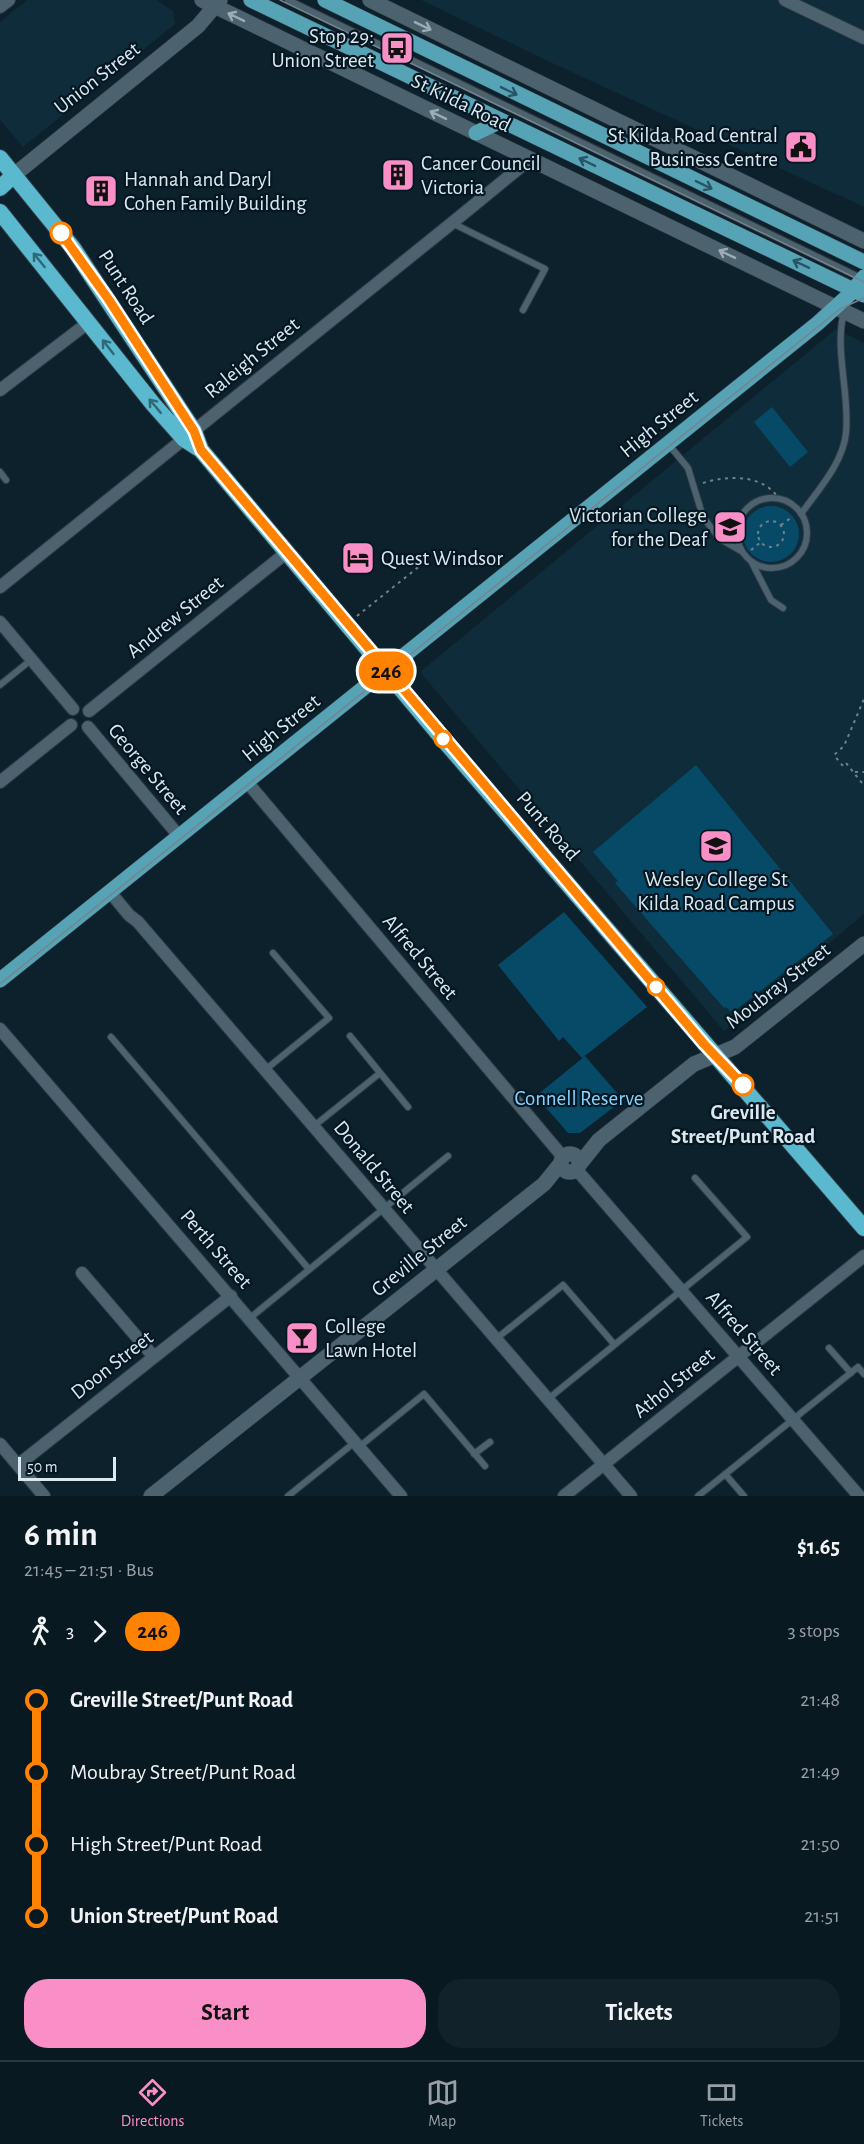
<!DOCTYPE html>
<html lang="en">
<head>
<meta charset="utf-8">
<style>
  :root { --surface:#091921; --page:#12222a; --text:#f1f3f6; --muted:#99a0a5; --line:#29383f; --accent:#fa8fc7 }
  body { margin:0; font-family:"Alegreya Sans",sans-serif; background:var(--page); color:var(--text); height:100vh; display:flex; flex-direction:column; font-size:22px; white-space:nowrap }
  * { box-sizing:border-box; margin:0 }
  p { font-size:20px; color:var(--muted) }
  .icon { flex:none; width:33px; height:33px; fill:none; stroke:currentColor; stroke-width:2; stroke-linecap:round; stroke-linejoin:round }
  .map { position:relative; height:1496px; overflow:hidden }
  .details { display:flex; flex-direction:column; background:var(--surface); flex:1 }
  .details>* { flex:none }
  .badge { padding:0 12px; border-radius:20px; font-size:21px; line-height:39px }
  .scale { position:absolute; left:18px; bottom:15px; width:98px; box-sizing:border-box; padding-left:6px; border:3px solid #dce8f0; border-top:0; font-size:16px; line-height:21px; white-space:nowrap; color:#dce8f0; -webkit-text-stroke:4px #041722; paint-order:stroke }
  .map>.badge { position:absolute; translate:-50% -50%; box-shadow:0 0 0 3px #fff }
  .legs { display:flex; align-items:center; gap:9px; height:66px; padding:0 24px; font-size:20px }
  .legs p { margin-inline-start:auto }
  .summary { display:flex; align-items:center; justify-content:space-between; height:102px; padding:0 24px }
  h1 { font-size:33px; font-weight:700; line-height:45px }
  .primary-button { display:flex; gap:12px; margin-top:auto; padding:12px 24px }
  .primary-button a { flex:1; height:69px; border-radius:24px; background:var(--accent); color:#111; font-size:24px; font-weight:700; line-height:69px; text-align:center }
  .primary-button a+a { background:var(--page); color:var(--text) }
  ul { padding:0 24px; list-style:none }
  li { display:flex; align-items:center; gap:21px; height:72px; font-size:22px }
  li i { display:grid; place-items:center; width:9px; height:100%; margin:0 8px; background:currentColor }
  li i::after { content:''; width:15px; height:15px; margin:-8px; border:4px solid; border-radius:50%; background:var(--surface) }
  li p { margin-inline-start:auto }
  li:first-child i { background:linear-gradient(#0000 50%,currentColor 0) }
  li:last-child i { background:linear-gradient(currentColor 50%,#0000 0) }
  .menu { display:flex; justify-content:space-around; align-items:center; height:84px; border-top:2px solid var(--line); background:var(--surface); font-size:16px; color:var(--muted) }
  .menu a { display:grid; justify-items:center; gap:3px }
  .menu .current { color:var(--accent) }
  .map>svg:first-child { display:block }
  .built { fill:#0f2c3b }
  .green { fill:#074a67 }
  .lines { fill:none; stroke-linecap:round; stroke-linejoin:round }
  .service-casing { stroke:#303b44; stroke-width:8 }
  .minor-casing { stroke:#303b44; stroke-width:14 }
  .tertiary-casing { stroke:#303b44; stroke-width:16 }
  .secondary-casing { stroke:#303b44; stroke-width:16 }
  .primary-casing { stroke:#303b44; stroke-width:16 }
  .trunk-casing { stroke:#303b44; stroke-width:18 }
  .path { stroke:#71818b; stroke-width:2; stroke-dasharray:3 4.5; stroke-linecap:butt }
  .service { stroke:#4c626f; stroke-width:6 }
  .minor { stroke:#4c626f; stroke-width:12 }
  .tertiary { stroke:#4c626f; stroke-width:15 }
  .secondary { stroke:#4c626f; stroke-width:15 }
  .primary { stroke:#57a3b6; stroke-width:15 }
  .trunk { stroke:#5ab9ce; stroke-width:16 }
  .tram { stroke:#75858f; stroke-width:1.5 }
  .oneway { stroke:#9bacb6 }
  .oneway2 { stroke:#295665 }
  .oneway3 { stroke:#2f6878 }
  .line-1-casing { stroke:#fff; stroke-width:14 }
  .line-1 { stroke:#ff8200; stroke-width:9 }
  .stop-1-dot { fill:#fff; stroke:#ff8200; stroke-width:3 }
  .labels { text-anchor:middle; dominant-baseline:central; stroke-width:4.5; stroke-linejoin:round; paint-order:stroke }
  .poi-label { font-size:21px; fill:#dce8f0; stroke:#041722; text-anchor:start }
  .street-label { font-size:21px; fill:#dce8f0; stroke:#041722 }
  .park-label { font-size:21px; fill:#88d2fd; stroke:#041722 }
  .stop-label { font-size:21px; font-weight:bold; fill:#dce8f0; stroke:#041722 }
</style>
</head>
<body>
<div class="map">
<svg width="864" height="1496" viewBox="0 0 864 1496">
  <rect width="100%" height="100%" fill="#0c212c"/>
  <path class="built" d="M27,0h130l16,11 2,13 -152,123 -23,-27v-98z
    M421,0h443v207l-314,-145z
    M836,329l28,14v571l-140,117 -304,-359z"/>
  <path class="green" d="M772,407l36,45 -18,15 -36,-45z
    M743 534a28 28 0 1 1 56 0a28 28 0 1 1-56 0Z
    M696,765l137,169 -101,79 -6,-6 -2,1 -109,-125 3,-2 -25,-29z
    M564,912l83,95 -65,51 -19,-21 -4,4 -61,-76z
    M585,1056l38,44 -43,33h-12l-32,-37z"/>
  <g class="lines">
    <defs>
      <path id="service" d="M288,0l575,279
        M452,223l93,46 -22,41
        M669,445l19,23 15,49 17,22 21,12
        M0,472l6,8
        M737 533a35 35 0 1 1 70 0a35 35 0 1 1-70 0Z
        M801,514c17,-24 42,-51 45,-81 4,-40 -12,-82 -2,-122
        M752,563l19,37 12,8
        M0,685l31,-25
        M350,1036l58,71
        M111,1037l197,231
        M265,1070l64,-52 -56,-65
        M314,1126l66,-53
        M250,1318l198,-162
        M496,1339l67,-54 51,59
        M829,1348l22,25
        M548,1399l199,-162 -52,-59
        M359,1447l65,-53 61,72
        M474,1454l16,-12
        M725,1474l19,22
        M288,1496l67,-54
        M698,1496l160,-129 6,7"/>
      <path id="minor" d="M785,0l79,38
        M0,7l9,-7
        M0,390l89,-68
        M0,587l452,-364 72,-59 3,-6
        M0,622l73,87
        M89,711l197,-158
        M88,727l91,109
        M0,782l71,-57
        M247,782l316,375
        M110,892l19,23 9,7 493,574
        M0,1029l401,467
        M576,1169l283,327
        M82,1273l72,84
        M0,1444l44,52
        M18,1465l213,-169
        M564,1496l300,-240"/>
      <path id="tertiary" d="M14,175l184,-149 22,-26
        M561 1163a9 9 0 1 1 18 0a9 9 0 1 1-18 0Z
        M579,1165l20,-25 95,-76 41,-17 129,-103
        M151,1496l393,-312 17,-21"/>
      <path id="secondary" d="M202,0l662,321
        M370,0l494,241"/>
      <path id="primary" d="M251,0l613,295
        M325,0l539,262
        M476,133l25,-12
        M0,980l818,-657 32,-29 14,-17"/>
      <path id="trunk" d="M0,158l73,90 121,183 7,19
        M0,188l14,-13
        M0,212l153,192 31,35 17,11 247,295 416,483"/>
    </defs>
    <use href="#service" class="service-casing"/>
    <use href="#minor" class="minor-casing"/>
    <use href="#tertiary" class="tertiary-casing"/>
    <use href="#secondary" class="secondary-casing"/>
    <use href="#primary" class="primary-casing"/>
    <use href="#trunk" class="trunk-casing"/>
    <path class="path" d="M250,357l6,7
      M703,483c24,-8 61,-9 76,16
      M758 534a13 13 0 1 1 26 0a13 13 0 1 1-26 0Z
      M781,525l11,-8
      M751,550l10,-8
      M357,616l64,-51
      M855,772h9
      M862,783l-16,-20 -3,3 -9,-11 10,-9 20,-47"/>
    <use href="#service" class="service"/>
    <use href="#minor" class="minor"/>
    <use href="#tertiary" class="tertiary"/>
    <use href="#secondary" class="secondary"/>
    <use href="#primary" class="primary"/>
    <use href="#trunk" class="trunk"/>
    <path class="tram" d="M280,0l584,282
      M0,984l840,-675 24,-11"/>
  </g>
  <defs><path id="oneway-shaft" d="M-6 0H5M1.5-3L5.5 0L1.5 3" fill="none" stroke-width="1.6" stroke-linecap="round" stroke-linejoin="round" transform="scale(1.5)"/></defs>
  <g class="oneway">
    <use href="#oneway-shaft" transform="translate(236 17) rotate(-154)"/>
    <use href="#oneway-shaft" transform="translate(423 26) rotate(26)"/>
    <use href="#oneway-shaft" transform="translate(438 115) rotate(-154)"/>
    <use href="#oneway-shaft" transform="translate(727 254) rotate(-154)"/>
  </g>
  <g class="oneway2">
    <use href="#oneway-shaft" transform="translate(509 91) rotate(26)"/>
    <use href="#oneway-shaft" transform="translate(587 162) rotate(-154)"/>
    <use href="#oneway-shaft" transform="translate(704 185) rotate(26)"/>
    <use href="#oneway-shaft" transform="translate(801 264) rotate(-155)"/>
  </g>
  <g class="oneway3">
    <use href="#oneway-shaft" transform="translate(39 260) rotate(-129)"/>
    <use href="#oneway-shaft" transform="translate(108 347) rotate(-128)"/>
    <use href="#oneway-shaft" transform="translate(155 406) rotate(-130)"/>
  </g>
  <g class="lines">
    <defs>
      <path id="line-1" d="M61,233l48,67 85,131 7,19 503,594 39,41"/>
    </defs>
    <use href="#line-1" class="line-1-casing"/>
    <use href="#line-1" class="line-1"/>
  </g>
  <defs>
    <symbol id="bus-square" viewBox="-11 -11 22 22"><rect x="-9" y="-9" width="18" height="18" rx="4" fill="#fa8fc7" stroke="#041722"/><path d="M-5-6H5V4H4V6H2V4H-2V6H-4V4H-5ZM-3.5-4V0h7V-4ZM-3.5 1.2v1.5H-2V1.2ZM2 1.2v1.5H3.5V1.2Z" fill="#111"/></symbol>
    <symbol id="civic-square" viewBox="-11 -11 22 22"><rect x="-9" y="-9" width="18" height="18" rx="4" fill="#fa8fc7" stroke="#041722"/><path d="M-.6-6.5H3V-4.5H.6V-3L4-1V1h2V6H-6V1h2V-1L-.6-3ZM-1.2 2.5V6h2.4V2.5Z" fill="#111"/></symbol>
    <symbol id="building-square" viewBox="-11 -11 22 22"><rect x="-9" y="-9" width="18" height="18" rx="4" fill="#fa8fc7" stroke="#041722"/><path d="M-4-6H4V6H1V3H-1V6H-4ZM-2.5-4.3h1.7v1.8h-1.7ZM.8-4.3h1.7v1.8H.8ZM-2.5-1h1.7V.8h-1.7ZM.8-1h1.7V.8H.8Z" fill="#111"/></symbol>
    <symbol id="school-square" viewBox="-11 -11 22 22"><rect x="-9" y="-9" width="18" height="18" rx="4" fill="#fa8fc7" stroke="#041722"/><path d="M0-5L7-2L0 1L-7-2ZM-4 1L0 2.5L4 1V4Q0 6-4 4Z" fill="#111"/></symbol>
    <symbol id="hotel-square" viewBox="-11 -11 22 22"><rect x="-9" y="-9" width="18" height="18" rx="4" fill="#fa8fc7" stroke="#041722"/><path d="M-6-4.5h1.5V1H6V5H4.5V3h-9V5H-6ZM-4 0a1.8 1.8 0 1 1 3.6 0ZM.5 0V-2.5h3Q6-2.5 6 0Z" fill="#111"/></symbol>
    <symbol id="bar-square" viewBox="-11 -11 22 22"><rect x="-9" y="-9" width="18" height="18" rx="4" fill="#fa8fc7" stroke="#041722"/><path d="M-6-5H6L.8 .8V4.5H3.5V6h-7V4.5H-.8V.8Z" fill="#111"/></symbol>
  </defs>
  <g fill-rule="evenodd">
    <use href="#bus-square" x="378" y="29" width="38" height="38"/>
    <use href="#civic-square" x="782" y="128" width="38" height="38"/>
    <use href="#building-square" x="379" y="156" width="38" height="38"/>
    <use href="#building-square" x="82" y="172" width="38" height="38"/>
    <use href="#school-square" x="711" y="508" width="38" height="38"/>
    <use href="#hotel-square" x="339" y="539" width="38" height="38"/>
    <use href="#school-square" x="697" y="827" width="38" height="38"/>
    <use href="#bar-square" x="283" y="1319" width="38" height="38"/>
  </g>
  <g class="stop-1-dot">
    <circle cx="61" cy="233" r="10"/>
    <circle cx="443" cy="739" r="8"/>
    <circle cx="656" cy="987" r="8"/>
    <circle cx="743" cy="1085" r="10"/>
  </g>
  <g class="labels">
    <g class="poi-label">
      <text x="374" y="36" text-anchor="end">Stop 29:<tspan x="374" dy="24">Union Street</tspan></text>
      <text x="778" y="135" text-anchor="end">St Kilda Road Central<tspan x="778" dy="24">Business Centre</tspan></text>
      <text x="421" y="163">Cancer Council<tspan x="421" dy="24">Victoria</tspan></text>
      <text x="124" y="179">Hannah and Daryl<tspan x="124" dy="24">Cohen Family Building</tspan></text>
      <text x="707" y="515" text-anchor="end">Victorian College<tspan x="707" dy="24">for the Deaf</tspan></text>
      <text x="381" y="558">Quest Windsor</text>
      <text x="716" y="879" text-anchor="middle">Wesley College St<tspan x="716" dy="24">Kilda Road Campus</tspan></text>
      <text x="325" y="1326">College<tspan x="325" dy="24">Lawn Hotel</tspan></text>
    </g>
    <g class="street-label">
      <text transform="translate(97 78) rotate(-38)">Union Street</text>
      <text transform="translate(461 103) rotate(26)">St Kilda Road</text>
      <text transform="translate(126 287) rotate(57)">Punt Road</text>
      <text transform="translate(252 358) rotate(-39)">Raleigh Street</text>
      <text transform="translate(659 424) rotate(-39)">High Street</text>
      <text transform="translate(175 617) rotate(-39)">Andrew Street</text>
      <text transform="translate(281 728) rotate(-39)">High Street</text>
      <text transform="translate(148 769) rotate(50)">George Street</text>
      <text transform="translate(548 826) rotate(49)">Punt Road</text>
      <text transform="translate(420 957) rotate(50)">Alfred Street</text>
      <text transform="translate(778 986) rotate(-38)">Moubray Street</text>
      <text transform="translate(374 1167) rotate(50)">Donald Street</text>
      <text transform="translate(216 1249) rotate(49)">Perth Street</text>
      <text transform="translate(419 1256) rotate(-39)">Greville Street</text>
      <text transform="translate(744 1333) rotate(49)">Alfred Street</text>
      <text transform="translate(112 1365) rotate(-38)">Doon Street</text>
      <text transform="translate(674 1383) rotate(-39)">Athol Street</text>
    </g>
    <g class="park-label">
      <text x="579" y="1098">Connell Reserve</text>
    </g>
    <g class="stop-label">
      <text x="743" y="1112">Greville<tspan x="743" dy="24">Street/Punt Road</tspan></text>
    </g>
  </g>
</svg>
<div class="scale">50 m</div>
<b class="badge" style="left:386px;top:671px;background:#ff8200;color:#111">246</b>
</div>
<section class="details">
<div class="summary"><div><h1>6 min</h1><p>21:45 – 21:51 · Bus</p></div><b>$1.65</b></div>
<div class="legs"><svg class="icon" aria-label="walk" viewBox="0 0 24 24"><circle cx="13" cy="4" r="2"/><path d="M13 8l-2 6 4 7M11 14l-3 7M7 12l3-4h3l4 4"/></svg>3<svg class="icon" aria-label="forward" viewBox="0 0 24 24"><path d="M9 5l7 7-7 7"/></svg><b class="badge" style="background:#ff8200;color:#111">246</b><p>3 stops</p></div>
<ul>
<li><i style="color:#ff8200"></i><b>Greville Street/Punt Road</b><p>21:48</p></li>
<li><i style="color:#ff8200"></i><span>Moubray Street/Punt Road</span><p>21:49</p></li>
<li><i style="color:#ff8200"></i><span>High Street/Punt Road</span><p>21:50</p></li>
<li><i style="color:#ff8200"></i><b>Union Street/Punt Road</b><p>21:51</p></li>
</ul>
<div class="primary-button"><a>Start</a><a>Tickets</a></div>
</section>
<nav class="menu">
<a class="current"><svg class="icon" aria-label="directions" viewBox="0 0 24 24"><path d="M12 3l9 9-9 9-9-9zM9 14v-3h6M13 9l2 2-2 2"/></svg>Directions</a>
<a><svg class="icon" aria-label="map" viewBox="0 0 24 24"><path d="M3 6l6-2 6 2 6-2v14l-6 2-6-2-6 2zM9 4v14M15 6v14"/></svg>Map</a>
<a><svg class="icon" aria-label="tickets" viewBox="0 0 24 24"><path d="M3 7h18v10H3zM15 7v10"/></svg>Tickets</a>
</nav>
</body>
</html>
